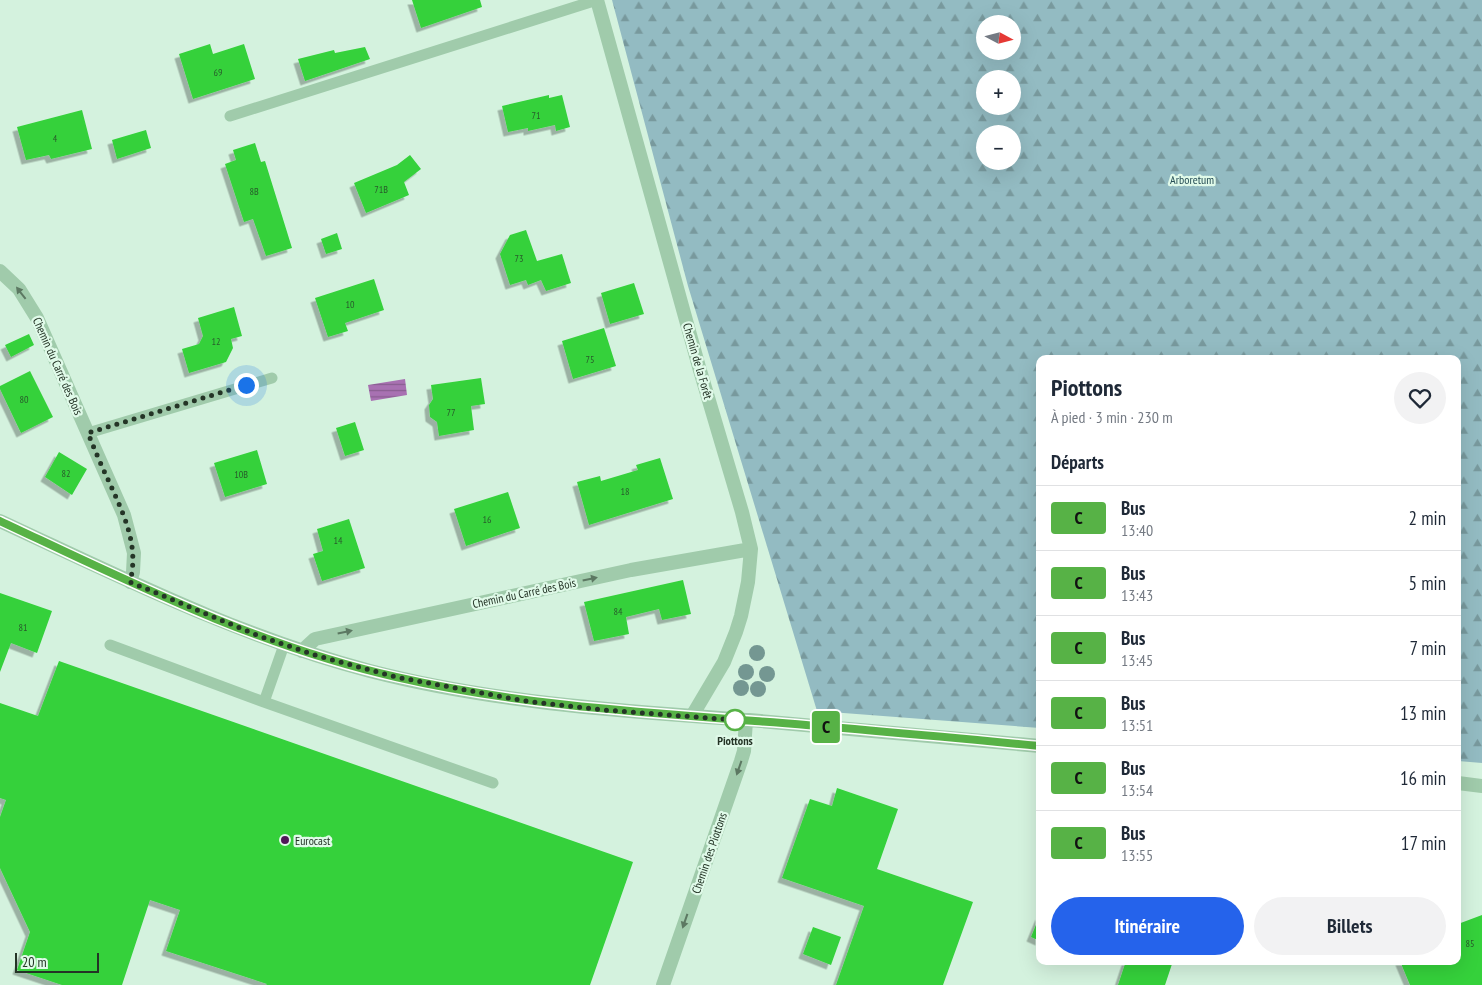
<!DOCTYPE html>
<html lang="fr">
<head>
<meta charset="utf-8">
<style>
  :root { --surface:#fff; --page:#f2f2f3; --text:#1f2937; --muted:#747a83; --line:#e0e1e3; --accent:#2563eb }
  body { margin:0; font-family:"PT Sans Narrow",sans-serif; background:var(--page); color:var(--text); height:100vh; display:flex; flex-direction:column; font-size:19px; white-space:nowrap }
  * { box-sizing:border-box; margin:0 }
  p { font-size:16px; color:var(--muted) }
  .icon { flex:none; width:28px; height:28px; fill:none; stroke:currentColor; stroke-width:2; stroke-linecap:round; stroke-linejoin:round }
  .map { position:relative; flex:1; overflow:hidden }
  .details { position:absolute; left:1036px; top:355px; width:425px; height:610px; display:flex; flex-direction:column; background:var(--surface); border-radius:10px; box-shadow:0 5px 20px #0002 }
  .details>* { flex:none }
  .badge { padding:0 10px; border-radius:4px; font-size:18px; line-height:32px }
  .needle { width:32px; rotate:97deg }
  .tools { position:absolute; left:976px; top:15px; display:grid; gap:10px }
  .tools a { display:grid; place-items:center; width:45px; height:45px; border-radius:50%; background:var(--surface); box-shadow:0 5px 20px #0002; font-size:25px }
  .scale { position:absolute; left:15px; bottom:12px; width:84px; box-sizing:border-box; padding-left:5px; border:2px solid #243426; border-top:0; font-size:14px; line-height:18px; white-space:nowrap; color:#243426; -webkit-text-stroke:4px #e0fae9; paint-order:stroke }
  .you { position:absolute; width:25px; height:25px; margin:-12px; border:4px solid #fff; border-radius:50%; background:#1a73e8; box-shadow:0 0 0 8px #1a73e833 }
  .map>.badge { position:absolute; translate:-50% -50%; box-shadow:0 0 0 2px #fff }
  h2 { padding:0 15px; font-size:19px; line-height:45px }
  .round { display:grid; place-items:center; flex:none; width:52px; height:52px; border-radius:26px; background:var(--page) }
  .headline { display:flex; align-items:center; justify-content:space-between; height:85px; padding:0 15px }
  h1 { font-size:24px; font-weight:800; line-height:38px }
  .cta { display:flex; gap:10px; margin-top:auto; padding:10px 15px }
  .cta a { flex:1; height:58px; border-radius:30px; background:var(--accent); color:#fff; font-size:20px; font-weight:800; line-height:58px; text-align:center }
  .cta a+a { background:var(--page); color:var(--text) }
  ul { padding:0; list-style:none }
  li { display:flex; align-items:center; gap:15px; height:65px; padding:0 15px; border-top:1px solid var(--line) }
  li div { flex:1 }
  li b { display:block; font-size:19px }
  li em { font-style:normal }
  li .badge { min-width:55px; font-weight:700; text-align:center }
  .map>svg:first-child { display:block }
  .forest { fill:url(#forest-firs); fill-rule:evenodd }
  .water { fill:url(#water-rules) }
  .building { fill:#34d13b; filter:url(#shadow) }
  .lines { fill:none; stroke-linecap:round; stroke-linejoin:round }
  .service { stroke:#a0cbab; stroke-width:11 }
  .minor { stroke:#a0cbab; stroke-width:14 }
  .tree { fill:#749792 }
  .oneway { fill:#5c7862 }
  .line-casing { stroke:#fff; stroke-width:11 }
  .line { stroke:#57b246; stroke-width:8 }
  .walk { stroke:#243426; stroke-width:5; stroke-dasharray:0 9 }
  .stop-dot { fill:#fff; stroke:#57b246; stroke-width:2.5 }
  .poi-dot { fill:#501658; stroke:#e0fae9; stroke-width:2 }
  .labels { text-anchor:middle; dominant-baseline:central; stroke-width:4.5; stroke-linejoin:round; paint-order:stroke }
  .number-label { font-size:10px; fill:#285b2b }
  .park-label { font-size:12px; fill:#254c54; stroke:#e0fae9 }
  .street-label { font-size:12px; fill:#243426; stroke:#e0fae9 }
  .stop-label { font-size:12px; font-weight:bold; fill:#243426; stroke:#e0fae9 }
  .poi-label { font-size:12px; fill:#243426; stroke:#e0fae9; text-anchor:start }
</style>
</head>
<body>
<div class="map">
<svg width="1482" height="985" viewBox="0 0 1482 985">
  <defs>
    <pattern id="forest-firs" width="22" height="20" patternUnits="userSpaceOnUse" patternTransform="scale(1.25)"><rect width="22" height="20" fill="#93bbc2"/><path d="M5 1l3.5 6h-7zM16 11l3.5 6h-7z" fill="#78999d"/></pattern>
    <pattern id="water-rules" width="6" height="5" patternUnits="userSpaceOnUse" patternTransform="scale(1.25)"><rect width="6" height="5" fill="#a871b2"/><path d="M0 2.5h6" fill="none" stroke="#895e91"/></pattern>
    <filter id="shadow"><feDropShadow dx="-4.5" dy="4.5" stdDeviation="0" flood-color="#0004"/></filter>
  </defs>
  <rect width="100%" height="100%" fill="#d4f2de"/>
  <path class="forest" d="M612,0h870v763l-24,-2v-402h-418v369l-223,-17 -129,-425zM985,24h27v27h-27zM985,79h27v27h-27zM985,134h27v27h-27z"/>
  <path class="water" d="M405,379l2,16 -36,6 -3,-16z"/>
  <path class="building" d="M412,0h68l2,7 -61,21z
    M210,44l3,10 31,-10 11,35 -62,20 -14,-45z
    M365,47l5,12 -65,22 -7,-22 36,-9 1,3z
    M549,95v3l13,-3 8,32 -14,4 -1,-6 -27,6v-3l-20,4 -6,-26z
    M82,110l10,39 -41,10 -2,-4 -23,5 -9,-33z
    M146,130l5,18 -34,11 -5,-19z
    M255,143l6,19 4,-1 27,87 -26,8 -13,-37 -9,3 -19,-58 11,-4 -3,-10z
    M410,155l11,14 -17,13 5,13 -43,18 -12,-30 43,-18z
    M526,230l11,31 25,-7 9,29 -25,8 -5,-11 -13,5 -2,-5 -16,5 -10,-31 10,-19z
    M337,233l5,16 -16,5 -5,-15z
    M374,279l10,31 -39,13 3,8 -20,6 -13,-39z
    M634,283l10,31 -34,10 -9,-31z
    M234,307l8,29 -11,3 2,9 -7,14 -37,11 -7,-24 17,-5 4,-8 -5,-18z
    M604,328l12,38 -43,13 -11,-38z
    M29,334l5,11 -23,12 -6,-12z
    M30,371l23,46 -32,16 -21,-44v-3z
    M481,378l4,26 -14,2 3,24 -35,6 -2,-14 -7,-5 -1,-12 4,-6 -2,-14z
    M355,422l9,28 -19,6 -9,-28z
    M257,450l10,34 -42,13 -11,-34z
    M59,452l28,17 -15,26 -27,-18z
    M660,458l13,41 -84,26 -12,-43 23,-6 1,5 37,-11 -2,-5z
    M508,492l12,36 -54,18 -12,-37z
    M349,519l16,49 -43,13 -9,-27 10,-3 -6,-22z
    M683,580l8,34 -29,6 -3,-11 -33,8 3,17 -35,7 -10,-39z
    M0,593l52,18 -15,42 -26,-10 -11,29z
    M59,661l574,201 -43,123h-324l1,-1 -101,-33 14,-41 -30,-10 -28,85h-60l-45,-15 13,-38 -30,-64v-51l6,-17 -6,-2v-95l38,13z
    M837,788l61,21 -21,60 96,33 -30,83h-107l28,-79 -82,-28 28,-79 22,7z
    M1040,915v26l-9,-4z
    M1482,915v70h-72l-10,-24h58v-37z
    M813,927l28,10 -10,28 -28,-11z
    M1126,961h47l-8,24h-47z"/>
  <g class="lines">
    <path class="service" d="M230,116l367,-116
      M88,433l184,-55
      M110,645l154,57 20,-57
      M264,702l229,81"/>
    <path class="minor" d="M597,0l102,367 43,145 9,37 -3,33 -7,34 -5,16 -12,30 -32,54
      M0,271l19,18 18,29 87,197 10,38 -1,19 -3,10
      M0,521c121,56 240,116 370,150 124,32 252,40 379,49 97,8 194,17 291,26
      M302,651l13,-12 316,-69 120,-21
      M1458,783l24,3
      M663,985l78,-224 3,-10 2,-31"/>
  </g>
  <g class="tree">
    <circle cx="757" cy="653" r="8"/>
    <circle cx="746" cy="672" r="8"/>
    <circle cx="767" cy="674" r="8"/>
    <circle cx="741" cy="688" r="8"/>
    <circle cx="758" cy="689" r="8"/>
  </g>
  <defs><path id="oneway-solid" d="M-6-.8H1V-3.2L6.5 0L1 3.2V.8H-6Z" transform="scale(1.25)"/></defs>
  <g class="oneway">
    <use href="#oneway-solid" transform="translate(21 293) rotate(-128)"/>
    <use href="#oneway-solid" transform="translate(590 579) rotate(-12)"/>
    <use href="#oneway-solid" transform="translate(345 632) rotate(-12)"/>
    <use href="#oneway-solid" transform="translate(739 768) rotate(109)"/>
    <use href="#oneway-solid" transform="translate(685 921) rotate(109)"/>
  </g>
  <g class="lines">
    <defs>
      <path id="line" d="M0,521c128,60 257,125 396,156 118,27 238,35 359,44 95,7 190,16 285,25"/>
    </defs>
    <use href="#line" class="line-casing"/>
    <use href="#line" class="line"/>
    <path class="walk" d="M246,385l-158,48c7,18 15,36 23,53 14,31 28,61 19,96l129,54 59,20 78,21 129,24 79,9 131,10"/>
  </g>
  <circle class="stop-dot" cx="735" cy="720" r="10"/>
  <circle class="poi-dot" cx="285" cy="840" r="5"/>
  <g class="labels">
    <g class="number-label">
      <text x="218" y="72">69</text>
      <text x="536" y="115">71</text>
      <text x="55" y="138">4</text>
      <text x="381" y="189">71B</text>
      <text x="254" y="191">8B</text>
      <text x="519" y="258">73</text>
      <text x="350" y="304">10</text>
      <text x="216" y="341">12</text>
      <text x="590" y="359">75</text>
      <text x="24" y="399">80</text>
      <text x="451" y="412">77</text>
      <text x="66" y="473">82</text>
      <text x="241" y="474">10B</text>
      <text x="625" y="491">18</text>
      <text x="487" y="519">16</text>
      <text x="338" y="540">14</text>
      <text x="618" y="611">84</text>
      <text x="23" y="627">81</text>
      <text x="1470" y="943">85</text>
    </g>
    <g class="park-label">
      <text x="1192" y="179">Arboretum</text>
    </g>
    <g class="street-label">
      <text transform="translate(698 361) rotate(74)">Chemin de la Forêt</text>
      <text transform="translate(58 366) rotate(66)">Chemin du Carré des Bois</text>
      <text transform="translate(524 593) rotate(-12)">Chemin du Carré des Bois</text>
      <text transform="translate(709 853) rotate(-71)">Chemin des Piottons</text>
    </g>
    <g class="stop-label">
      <text x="735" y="740">Piottons</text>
    </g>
    <g class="poi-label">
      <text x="295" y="840">Eurocast</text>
    </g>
  </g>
</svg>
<div class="tools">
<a><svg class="needle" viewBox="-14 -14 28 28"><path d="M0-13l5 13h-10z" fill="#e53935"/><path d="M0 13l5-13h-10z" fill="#747a83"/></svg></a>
<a>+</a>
<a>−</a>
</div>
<div class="scale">20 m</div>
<div class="you" style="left:246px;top:385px"></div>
<b class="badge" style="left:826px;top:727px;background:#57b246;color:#111">C</b>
<section class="details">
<div class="headline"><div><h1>Piottons</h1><p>À pied · 3 min · 230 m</p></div><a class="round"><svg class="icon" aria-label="heart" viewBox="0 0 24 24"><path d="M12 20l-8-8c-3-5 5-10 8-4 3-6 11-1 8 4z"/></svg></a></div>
<h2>Départs</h2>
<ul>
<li><span class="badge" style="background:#57b246;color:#111">C</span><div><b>Bus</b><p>13:40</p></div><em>2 min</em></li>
<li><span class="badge" style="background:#57b246;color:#111">C</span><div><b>Bus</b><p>13:43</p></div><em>5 min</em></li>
<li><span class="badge" style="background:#57b246;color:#111">C</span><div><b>Bus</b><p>13:45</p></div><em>7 min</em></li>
<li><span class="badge" style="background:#57b246;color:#111">C</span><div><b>Bus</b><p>13:51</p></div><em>13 min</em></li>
<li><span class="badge" style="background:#57b246;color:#111">C</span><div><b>Bus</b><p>13:54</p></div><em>16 min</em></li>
<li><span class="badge" style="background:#57b246;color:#111">C</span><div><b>Bus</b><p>13:55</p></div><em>17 min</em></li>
</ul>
<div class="cta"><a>Itinéraire</a><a>Billets</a></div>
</section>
</div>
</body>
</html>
